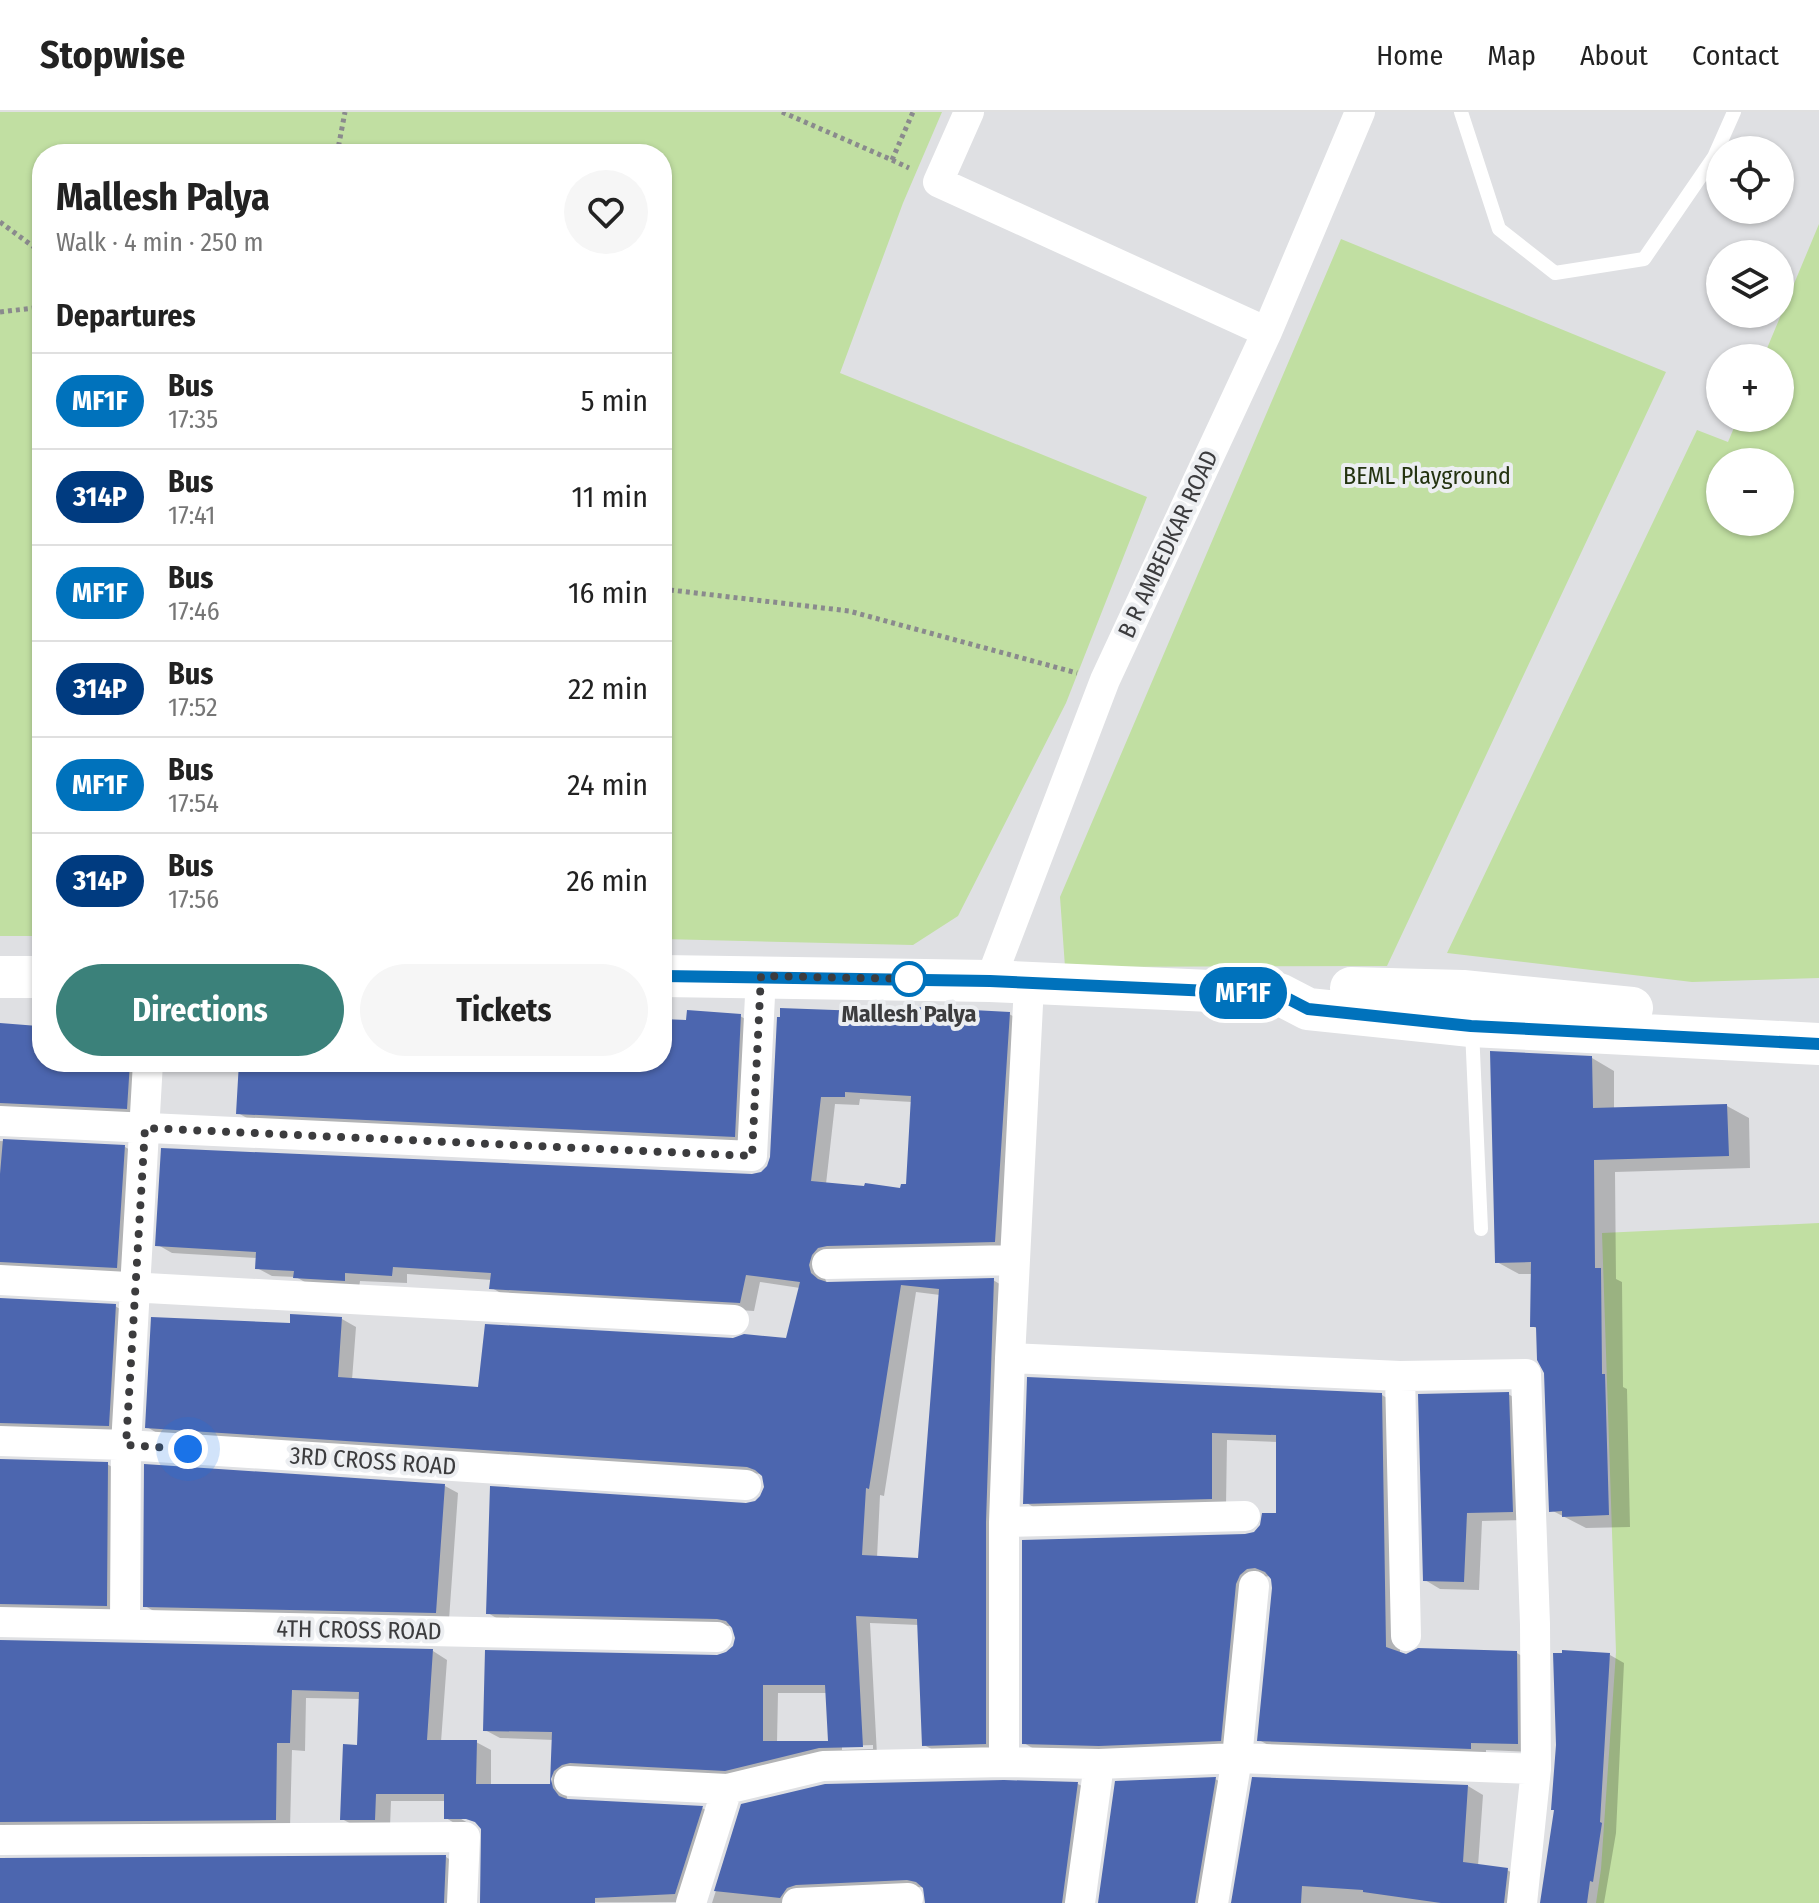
<!DOCTYPE html>
<html lang="en">
<head>
<meta charset="utf-8">
<style>
  :root { --surface:#fff; --page:#f6f6f6; --text:#222; --muted:#767676; --line:#e0e0e0; --accent:#3b817a }
  body { margin:0; font-family:"Fira Sans Condensed",sans-serif; background:var(--page); color:var(--text); height:100vh; display:flex; flex-direction:column; font-size:30px; white-space:nowrap }
  * { box-sizing:border-box; margin:0 }
  p { font-size:26px; color:var(--muted) }
  .icon { flex:none; width:44px; height:44px; fill:none; stroke:currentColor; stroke-width:2; stroke-linecap:round; stroke-linejoin:round }
  .map { position:relative; flex:1; overflow:hidden }
  .drawer { position:absolute; left:32px; top:32px; width:640px; height:928px; display:flex; flex-direction:column; background:var(--surface); border-radius:32px; box-shadow:0 2px 6px #0004 }
  .drawer>* { flex:none }
  .badge { padding:0 16px; border-radius:26px; font-size:28px; line-height:52px }
  .buttons { position:absolute; left:1706px; top:24px; display:grid; gap:16px }
  .buttons a { display:grid; place-items:center; width:88px; height:88px; border-radius:50%; background:var(--surface); box-shadow:0 2px 6px #0004; font-size:40px }
  .you { position:absolute; width:40px; height:40px; margin:-20px; border:6px solid #fff; border-radius:50%; background:#1a73e8; box-shadow:0 0 0 12px #1a73e833 }
  .map>.badge { position:absolute; translate:-50% -50%; box-shadow:0 0 0 4px #fff }
  h2 { padding:0 24px; font-size:30px; line-height:72px }
  .round { display:grid; place-items:center; flex:none; width:84px; height:84px; border-radius:42px; background:var(--page) }
  .summary { display:flex; align-items:center; justify-content:space-between; height:136px; padding:0 24px }
  h1 { font-size:38px; font-weight:700; line-height:60px }
  .primary-button { display:flex; gap:16px; margin-top:auto; padding:16px 24px }
  .primary-button a { flex:1; height:92px; border-radius:48px; background:var(--accent); color:#fff; font-size:32px; font-weight:700; line-height:92px; text-align:center }
  .primary-button a+a { background:var(--page); color:var(--text) }
  ul { padding:0; list-style:none }
  li { display:flex; align-items:center; gap:24px; height:96px; padding:0 24px; border-top:2px solid var(--line) }
  li div { flex:1 }
  li b { display:block; font-size:30px }
  li em { font-style:normal }
  li .badge { min-width:88px; font-weight:700; text-align:center }
  header { display:flex; align-items:center; gap:48px; box-sizing:border-box; height:112px; padding:0 40px; background:var(--surface); border-bottom:2px solid var(--line) }
  header strong { font-size:38px }
  nav { display:flex; gap:44px; margin-inline-start:auto; font-size:28px }
  .map>svg:first-child { display:block }
  .green { fill:#c1dfa2; fill-rule:evenodd }
  .shadow { fill:#0003; fill-rule:evenodd }
  .building { fill:#4c66af; fill-rule:evenodd }
  .lines { fill:none; stroke-linecap:round; stroke-linejoin:round }
  .path { stroke:#8a8a8d; stroke-width:5; stroke-dasharray:4 4; stroke-linecap:butt }
  .lane { stroke:#fff; stroke-width:14 }
  .street { stroke:#fff; stroke-width:30 }
  .secondary { stroke:#fff; stroke-width:42 }
  .line-casing { stroke:#fff; stroke-width:18 }
  .line { stroke:#0072bc; stroke-width:12 }
  .walk { stroke:#3c3c3e; stroke-width:8; stroke-dasharray:0 14.4 }
  .stop-dot { fill:#fff; stroke:#0072bc; stroke-width:4 }
  .labels { text-anchor:middle; dominant-baseline:central; stroke-width:8; stroke-linejoin:round; paint-order:stroke }
  .park-label { font-size:24px; fill:#243310; stroke:#eceef1 }
  .street-label { font-size:24px; fill:#3c3c3e; stroke:#eceef1 }
  .stop-label { font-size:24px; font-weight:bold; fill:#3c3c3e; stroke:#eceef1 }
</style>
</head>
<body>
<header>
<strong>Stopwise</strong>
<nav><a>Home</a><a>Map</a><a>About</a><a>Contact</a></nav>
</header>
<div class="map">
<svg width="1819" height="1791" viewBox="0 0 1819 1791">
  <rect width="100%" height="100%" fill="#dfe0e3"/>
  <path class="green" d="M0,0h942l-39,91 -63,170 307,124 -81,206 -108,213 -45,29 -251,-6v-785h-620v782h-42z
    M1819,112v754l-127,4 -245,-29 250,-523 31,12 10,-24h42v-60h-17zM1780,350v60h-60v-60z
    M1341,127l325,133 -279,594 -322,1 -5,-70z
    M1819,1111v680h-223l5,-34 15,-217 -14,-419z"/>
  <path class="shadow" d="M1009,902l15,8 -15,228 -186,23 4,11 166,-4 15,9 -8,463 -61,1 -15,-8 -5,-120 -49,-2 7,132 -136,23 -176,12 3,11 134,7 15,8 -27,86 -210,1 5,-65 -5,-13 -22,-13 -2,4 19,11h-14l-15,-9v-17h-55l-1,26h-33l-15,-8 16,-72 2,-48 -54,-1 -1,53 -13,-1 -2,78 -290,10v-196l433,9 14,9 -6,82h35l15,8v36h61l2,-46 -54,-2 -15,-8 232,-73 17,-9 3,-11 -4,-11 -230,-4 -15,-9 268,-110 7,-8 3,-10 -3,-11 -601,-38 -15,-9 145,-102 50,-6 14,8 -4,53 128,9 308,-48 12,-53 -40,-6 -6,29 -248,-15 -14,-8v-8l-85,-6v9l-47,-2 -1,7 -49,-3 -14,-8 -24,-1 -15,-8 1,-10 -86,-5 -14,-8 604,-72 6,-6 4,-10 7,-138zM860,987l52,3 -4,85 -6,3 -76,-6 9,-80 24,1zM916,1180l24,3 -20,265 -43,-2 3,-63 4,1zM778,1581h49l3,50h-53zM873,1633v4l-31,1v-4z
    M740,904l16,9 -6,120 -496,-23 -16,-9 3,-51h421v-41l26,1z
    M3,914l39,2v34h106l-6,54 -142,3v-91z
    M1592,946l22,13v38l113,-3 22,12 1,50 -135,4 1,107 6,3 1,105 4,2 3,138 -44,1 -35,-18 -5,-137 -8,-44 -6,-3 1,-52h-14l-22,-12z
    M0,1029l125,6 14,8 -8,121 -131,2z
    M0,1188l115,6 15,9 -7,119 -123,5z
    M1029,1267l353,16 15,9 3,250 117,-1 15,9v90l-46,-2v6l-212,-8 -15,-8 15,-152 -4,-12 -7,1 -28,171 -196,4 -15,-9 222,-207 9,-3 23,-18v-73l-51,-2 -1,66 -186,5 -15,-9z
    M1508,1282l16,9 4,117 -46,1 -3,69 -39,-1 -15,-9z
    M0,1349l107,3 15,9 -1,141 -121,6z
    M445,1374l13,7 -9,127 -290,-6 -14,-8z
    M1610,1543l14,8 -8,170 -12,70h-62z
    M1215,1667l15,8 -19,116h-111z
    M1004,1670l74,2 15,8 -16,111h-150l-3,-16 -112,5 -16,11h-84l31,-97z
    M1468,1674l15,9 -5,71 29,4 15,8 -2,25h-287z
    M446,1745l14,9 -1,37h-459v-43z"/>
  <path class="building" d="M916,895l94,5 -15,230 -168,4 -9,2 -6,7 -3,10 2,8 7,6 9,3 167,-4 -8,244v222l-64,2 -5,-127 -61,-3 7,131 -44,1 -94,23 -155,-8 -8,2 -8,6 -3,8 2,9 6,8 8,3 136,7 -28,88 -80,4v5h-115l1,-74 -6,-7 -9,-3h-22v-25h-68l-1,26h-35l3,-76 14,1 2,-53 -67,-2 -2,53h-13l-1,77 -276,2v-182l433,9 -6,91h50l-1,44h74l2,-52 -69,-1 2,-81 232,5 9,-3 7,-6 2,-8 -3,-10 -6,-7 -9,-2 -231,-5 4,-128 256,17 9,-2 5,-5 4,-9 -2,-11 -7,-6 -8,-3 -602,-39 6,-111 139,6v-9l52,3 -4,60 140,10 7,-63 248,14 11,-4 42,4 14,-56 -54,-7 -6,28 -251,-14 2,-16 -98,-6 -1,9 -47,-3v8l-52,-3 1,-7 -39,-2 1,-17 -101,-6 6,-98 591,26 9,-2 6,-6 3,-9 7,-140h3v-9l136,5zM845,980l66,4 -5,88h-5l-1,4 -35,-5 -1,3 -53,-5 10,-84h24zM901,1173l38,4 -21,269 -56,-3 4,-67 3,1zM763,1573h62l3,56h-65z
    M687,898l54,4 -6,123 -499,-23 3,-52h423v-43l24,1z
    M0,911l38,3 -1,29h5v7h88l-3,47 -127,-6z
    M1490,939l102,5 1,52 134,-4 2,52 -135,4 1,108h6l1,106h3l4,141 -47,2v-6l-13,1 -5,-139 -7,-13 -1,-33h-6l1,-65 -36,1z
    M3,1027l122,6 -8,123 -117,-6v-88z
    M0,1186l116,6 -7,122 -109,-3z
    M1027,1265l355,16 4,254 20,7 12,-6 99,3 1,93 -47,-1v6l-214,-8 15,-153 -1,-9 -6,-7 -10,-4 -8,1 -7,6 -4,9 -15,157 -122,5 -77,-2v-204l223,-6 9,-2 6,-7 2,-12h14v-78l-64,-2v66l-189,5z
    M1509,1280l4,120 -46,1 -3,69 -41,-1 -5,-187z
    M0,1347l108,3 -1,144 -107,-2z
    M144,1352l301,20 -9,129 -293,-6z
    M1562,1538l48,3 -10,169 2,1 -9,59 -3,-1 -3,22h-47l14,-93h-3l5,-65 -3,-92h9z
    M1216,1665l-21,126h-97l17,-122z
    M1252,1665l216,8 -5,77 45,6 -4,35h-63l-78,-11v-2l-61,-4 -1,17h-70z
    M1004,1668l74,2 -16,121h-137l-2,-15 -7,-6 -9,-2 -111,5 -9,3 -7,10 -66,-7 27,-87 84,-20z
    M446,1743l-2,48h-444v-45z"/>
  <g class="lines">
    <path class="path" d="M782,0l110,48 21,-48
      M337,42l8,-42
      M892,48l17,8
      M0,110l42,31
      M0,200l42,-5
      M662,477l187,22 228,62"/>
    <path class="lane" d="M1461,0l38,117 56,44 89,-14 70,-102 20,-45
      M1472,918l9,199"/>
    <path class="street" d="M969,0l-31,70 329,150
      M990,869l115,-301 162,-348 93,-220
      M1029,873l-19,373 390,18 126,-2 9,250 1,145 -14,134
      M0,1009l752,35 9,-180
      M827,1152l187,-4
      M0,1168l734,40
      M1400,1264l6,260
      M0,1329l126,4 620,40
      M1004,1410l241,-6
      M0,1510l717,15
      M125,1512l1,-179 22,-383
      M1004,1650v-240l6,-164
      M569,1669l158,8
      M0,1728l465,-3 -3,66
      M691,1791l36,-114 96,-23 181,-4 95,2 138,-6 299,11
      M797,1791l111,-5
      M1080,1791l19,-139
      M1213,1791l24,-145 17,-172"/>
    <path class="secondary" d="M662,864l328,5 289,13 29,15 163,17 348,18
      M0,865h42
      M1351,876l112,3 169,17"/>
  </g>
  <g class="lines">
    <defs>
      <path id="line" d="M662,864l328,5 289,13 29,15 163,17 348,18"/>
    </defs>
    <use href="#line" class="line-casing"/>
    <use href="#line" class="line"/>
    <path class="walk" d="M188,1337l-62,-4 19,-317 607,28 9,-180 148,3"/>
  </g>
  <circle class="stop-dot" cx="909" cy="867" r="16"/>
  <g class="labels">
    <g class="park-label">
      <text x="1427" y="364">BEML Playground</text>
    </g>
    <g class="street-label">
      <text transform="translate(1168 432) rotate(-65)">B R AMBEDKAR ROAD</text>
      <text transform="translate(373 1349) rotate(4)">3RD CROSS ROAD</text>
      <text transform="translate(359 1518) rotate(1)">4TH CROSS ROAD</text>
    </g>
    <g class="stop-label">
      <text x="909" y="902">Mallesh Palya</text>
    </g>
  </g>
</svg>
<div class="buttons">
<a><svg class="icon" aria-label="locate" viewBox="0 0 24 24"><circle cx="12" cy="12" r="6"/><path d="M12 2v4M12 18v4M2 12h4M18 12h4"/></svg></a>
<a><svg class="icon" aria-label="layers" viewBox="0 0 24 24"><path d="M12 4l9 5-9 5-9-5zM3 14l9 5 9-5"/></svg></a>
<a>+</a>
<a>−</a>
</div>
<div class="you" style="left:188px;top:1337px"></div>
<b class="badge" style="left:1243px;top:881px;background:#0072bc;color:#fff">MF1F</b>
<section class="drawer">
<div class="summary"><div><h1>Mallesh Palya</h1><p>Walk · 4 min · 250 m</p></div><a class="round"><svg class="icon" aria-label="heart" viewBox="0 0 24 24"><path d="M12 20l-8-8c-3-5 5-10 8-4 3-6 11-1 8 4z"/></svg></a></div>
<h2>Departures</h2>
<ul>
<li><span class="badge" style="background:#0072bc;color:#fff">MF1F</span><div><b>Bus</b><p>17:35</p></div><em>5 min</em></li>
<li><span class="badge" style="background:#003b80;color:#fff">314P</span><div><b>Bus</b><p>17:41</p></div><em>11 min</em></li>
<li><span class="badge" style="background:#0072bc;color:#fff">MF1F</span><div><b>Bus</b><p>17:46</p></div><em>16 min</em></li>
<li><span class="badge" style="background:#003b80;color:#fff">314P</span><div><b>Bus</b><p>17:52</p></div><em>22 min</em></li>
<li><span class="badge" style="background:#0072bc;color:#fff">MF1F</span><div><b>Bus</b><p>17:54</p></div><em>24 min</em></li>
<li><span class="badge" style="background:#003b80;color:#fff">314P</span><div><b>Bus</b><p>17:56</p></div><em>26 min</em></li>
</ul>
<div class="primary-button"><a>Directions</a><a>Tickets</a></div>
</section>
</div>
</body>
</html>
